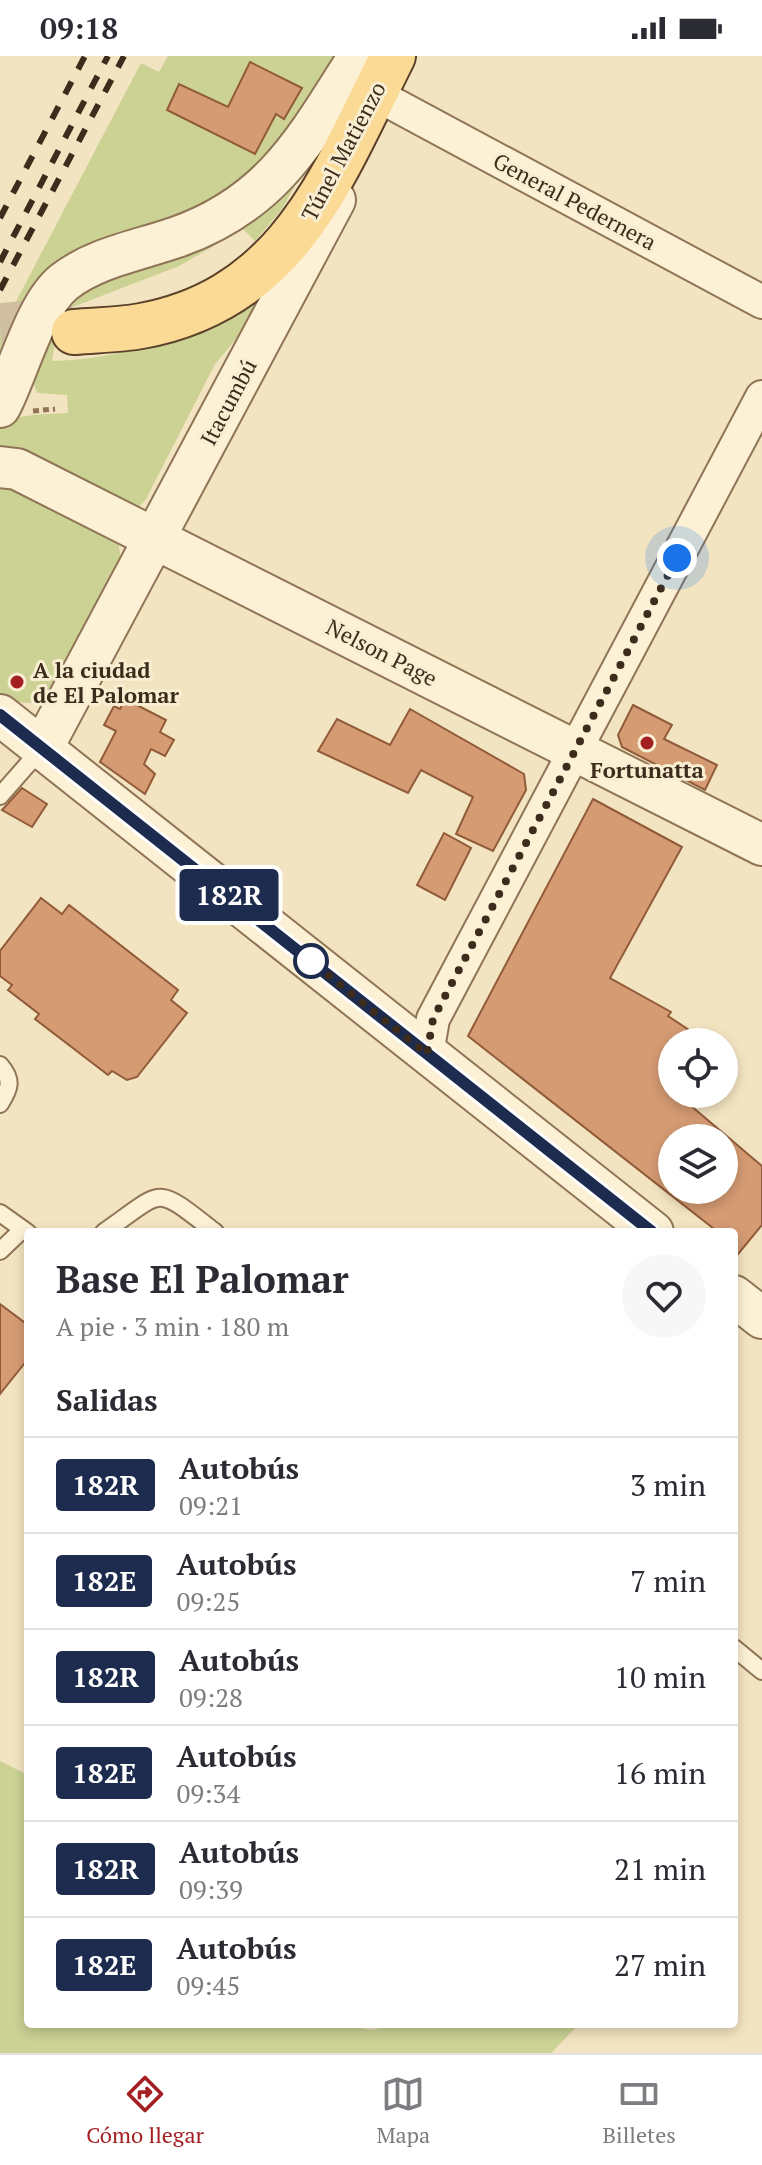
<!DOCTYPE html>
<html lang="es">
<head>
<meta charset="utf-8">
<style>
  :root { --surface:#fff; --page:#f7f7f7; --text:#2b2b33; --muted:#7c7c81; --line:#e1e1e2; --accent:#a41f21 }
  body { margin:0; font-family:"PT Serif",serif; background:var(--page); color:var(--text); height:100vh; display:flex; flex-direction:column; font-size:30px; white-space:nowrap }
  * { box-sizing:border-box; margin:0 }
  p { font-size:26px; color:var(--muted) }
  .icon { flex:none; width:44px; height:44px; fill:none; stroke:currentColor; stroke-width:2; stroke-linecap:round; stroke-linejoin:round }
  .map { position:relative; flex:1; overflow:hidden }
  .sheet { position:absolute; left:24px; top:1172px; width:714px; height:800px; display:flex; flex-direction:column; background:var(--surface); border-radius:8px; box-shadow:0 4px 12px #0003 }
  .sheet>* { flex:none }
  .badge { padding:0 16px; border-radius:6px; font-size:28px; line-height:52px }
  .controls { position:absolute; left:658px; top:972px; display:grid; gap:16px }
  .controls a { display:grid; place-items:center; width:80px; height:80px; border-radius:50%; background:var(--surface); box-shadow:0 4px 12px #0003; font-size:40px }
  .you { position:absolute; width:40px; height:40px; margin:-20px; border:6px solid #fff; border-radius:50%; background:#1a73e8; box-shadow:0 0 0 12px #1a73e833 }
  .map>.badge { position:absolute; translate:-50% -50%; box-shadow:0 0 0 4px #fff }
  h2 { padding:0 32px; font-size:30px; line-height:72px }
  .round { display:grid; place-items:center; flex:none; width:84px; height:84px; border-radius:42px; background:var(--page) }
  .headline { display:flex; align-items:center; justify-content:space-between; height:136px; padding:0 32px }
  h1 { font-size:38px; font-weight:700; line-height:60px }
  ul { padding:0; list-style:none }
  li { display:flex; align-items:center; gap:24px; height:96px; padding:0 32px; border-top:2px solid var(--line) }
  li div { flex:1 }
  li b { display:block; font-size:30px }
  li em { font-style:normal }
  li .badge { min-width:88px; font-weight:700; text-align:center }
  .status { display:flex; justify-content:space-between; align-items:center; height:56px; padding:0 40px; background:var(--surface); direction:ltr }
  .status svg { height:22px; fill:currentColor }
  .dock { display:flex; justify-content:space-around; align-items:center; height:112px; border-top:2px solid var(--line); background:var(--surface); font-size:22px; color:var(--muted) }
  .dock a { display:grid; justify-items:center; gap:4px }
  .dock .current { color:var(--accent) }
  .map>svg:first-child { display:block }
  .green { fill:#cbd294 }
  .building { fill:#d59b73; stroke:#915b39; stroke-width:2; fill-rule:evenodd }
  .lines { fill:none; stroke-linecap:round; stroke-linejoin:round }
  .primary-tunnel { stroke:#cfbfa0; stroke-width:44; stroke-dasharray:44 22; stroke-linecap:butt }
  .service-casing { stroke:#8f7456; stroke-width:20 }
  .minor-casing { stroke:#8f7456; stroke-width:36 }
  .tertiary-casing { stroke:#8f7456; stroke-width:44 }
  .primary-casing { stroke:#5c412b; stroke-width:48 }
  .path { stroke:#8f7456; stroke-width:5; stroke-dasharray:6 4; stroke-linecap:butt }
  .service { stroke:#fcf0d5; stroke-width:16 }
  .minor { stroke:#fcf0d5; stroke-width:32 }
  .tertiary { stroke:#fcf0d5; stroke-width:40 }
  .primary { stroke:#fada95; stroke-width:44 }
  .rail { stroke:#3d2c1c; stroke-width:6; stroke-dasharray:14 14; stroke-linecap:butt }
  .line-casing { stroke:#fff; stroke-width:18 }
  .line { stroke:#1d2b4f; stroke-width:12 }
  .walk { stroke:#3d2c1c; stroke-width:8; stroke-dasharray:0 14.4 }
  .poi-dot { fill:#a41f21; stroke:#f9eed2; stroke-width:3 }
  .stop-dot { fill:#fff; stroke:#1d2b4f; stroke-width:4 }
  .labels { text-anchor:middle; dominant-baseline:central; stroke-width:6; stroke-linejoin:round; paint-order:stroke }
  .street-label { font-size:22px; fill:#3d2c1c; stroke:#f9eed2 }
  .poi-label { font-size:22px; font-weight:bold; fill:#3d2c1c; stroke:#f9eed2; text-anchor:start }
</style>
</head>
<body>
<div class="status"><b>09:18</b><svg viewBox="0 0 49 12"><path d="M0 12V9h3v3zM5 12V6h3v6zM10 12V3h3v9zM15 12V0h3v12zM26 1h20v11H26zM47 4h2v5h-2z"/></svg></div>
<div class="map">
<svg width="762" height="1997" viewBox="0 0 762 1997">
  <rect width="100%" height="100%" fill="#f3e4c1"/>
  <path class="green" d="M168,0h176l-112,144 -126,52 -106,130v-50l141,-269 18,9z
    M337,53l-55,100 -27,32 -12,-12 -64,37 -119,46 -8,49c91,-3 143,-30 216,-81l-15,39 -38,45 -69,135 -10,11 -136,-55v-28c18,-15 45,-12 68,-14l-1,-18 -30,-2 -7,-19 34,-79 118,-54z
    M0,426l118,59 4,23 -60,117 -31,22 -31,-2z
    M0,1705l28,14v249h312l31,6 33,-6h175l-28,29h-551z"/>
  <path class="building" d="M250,6l52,26 -18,31 -8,-5 -21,40 -88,-44 12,-26 49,23z
    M125,643l41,21 -6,12 14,8 -9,16 -14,-7 -7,15 11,10 -10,20 -45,-32 16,-31 -12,-6 10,-19 6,3z
    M633,649l39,20 -8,14 53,26 -12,25 -83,-43 -4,-12z
    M410,653l114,65 2,16 -33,61 -37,-17 17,-37 -52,-27 -13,23 -90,-42 19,-32 53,26z
    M22,732l25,16 -15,23 -30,-17z
    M593,743l89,48 -72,131 61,34 -3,4 39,26h-35v52h5l85,72v59l-28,34v-27h-16l-250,-196zM672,1082h52v52h-52z
    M444,777l27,15 -26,52 -28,-15z
    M41,842l21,16 7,-9 109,85 -7,10 16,13 -50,64 -10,3 -15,-9 -4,4 -73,-56 4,-5 -31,-24 4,-5 -12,-9v-25z
    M0,1248l28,21v34l-28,35z"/>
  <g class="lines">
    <path class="primary-tunnel" d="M0,269l73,-6"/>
    <defs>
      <path id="service" d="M0,740l42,-48
        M0,1009c13,15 10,23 0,39
        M0,1157l28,20
        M104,1176c62,-43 49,-48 111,0
        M0,1195l22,-21
        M734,1592l28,23"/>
      <path id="minor" d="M388,45l374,201
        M427,998l6,-35 329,-622"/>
      <path id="tertiary" d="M0,351c18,-34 35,-102 64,-125 32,-25 76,-32 113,-45 97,-34 130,-100 182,-181
        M0,411l17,2 745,376
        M0,659l653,517
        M43,691l292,-547
        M734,1240l28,22"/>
      <path id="primary" d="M74,276c22,-2 45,-2 67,-6 149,-27 192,-151 252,-270"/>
    </defs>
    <use href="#service" class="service-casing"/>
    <use href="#minor" class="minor-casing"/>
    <use href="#tertiary" class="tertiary-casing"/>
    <use href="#primary" class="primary-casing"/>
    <path class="path" d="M33,355l22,-2"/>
    <use href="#service" class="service"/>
    <use href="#minor" class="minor"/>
    <use href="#tertiary" class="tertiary"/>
    <use href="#primary" class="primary"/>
    <path class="rail" d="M0,162l85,-162
      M0,206l108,-206
      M0,234l124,-234"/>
  </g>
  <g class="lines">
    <defs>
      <path id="line" d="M0,659l652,517"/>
    </defs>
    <use href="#line" class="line-casing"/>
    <use href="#line" class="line"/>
    <path class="walk" d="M311,905l-8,-6 124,99 6,-35 244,-461"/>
  </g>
  <g class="poi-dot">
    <circle cx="17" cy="626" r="8"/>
    <circle cx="647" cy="687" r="8"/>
  </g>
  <circle class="stop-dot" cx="311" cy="905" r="16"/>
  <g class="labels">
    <g class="street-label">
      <text transform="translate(343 95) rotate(-62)">Túnel Matienzo</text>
      <text transform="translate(575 145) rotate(28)">General Pedernera</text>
      <text transform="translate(228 346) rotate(-62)">Itacumbú</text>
      <text transform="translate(382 596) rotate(27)">Nelson Page</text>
    </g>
    <g class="poi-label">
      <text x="33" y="613">A la ciudad<tspan x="33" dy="25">de El Palomar</tspan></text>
      <text x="647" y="713" text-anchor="middle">Fortunatta</text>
    </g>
  </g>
</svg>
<div class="controls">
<a><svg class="icon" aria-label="locate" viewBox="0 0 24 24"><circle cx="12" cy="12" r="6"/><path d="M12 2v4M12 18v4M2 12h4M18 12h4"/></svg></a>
<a><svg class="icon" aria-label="layers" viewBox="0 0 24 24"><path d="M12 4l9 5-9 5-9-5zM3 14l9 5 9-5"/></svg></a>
</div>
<div class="you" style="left:677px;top:502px"></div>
<b class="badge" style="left:229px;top:839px;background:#1d2b4f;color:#fff">182R</b>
<section class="sheet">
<div class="headline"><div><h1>Base El Palomar</h1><p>A pie · 3 min · 180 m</p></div><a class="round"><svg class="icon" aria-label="heart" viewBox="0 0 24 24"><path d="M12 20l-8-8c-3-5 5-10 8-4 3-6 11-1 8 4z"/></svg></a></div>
<h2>Salidas</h2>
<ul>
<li><span class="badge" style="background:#1d2b4f;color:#fff">182R</span><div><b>Autobús</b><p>09:21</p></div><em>3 min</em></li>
<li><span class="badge" style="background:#1d2b4f;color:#fff">182E</span><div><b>Autobús</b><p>09:25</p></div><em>7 min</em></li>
<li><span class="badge" style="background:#1d2b4f;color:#fff">182R</span><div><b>Autobús</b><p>09:28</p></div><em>10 min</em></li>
<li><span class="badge" style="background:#1d2b4f;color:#fff">182E</span><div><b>Autobús</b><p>09:34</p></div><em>16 min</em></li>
<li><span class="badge" style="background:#1d2b4f;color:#fff">182R</span><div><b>Autobús</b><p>09:39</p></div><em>21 min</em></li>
<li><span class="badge" style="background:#1d2b4f;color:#fff">182E</span><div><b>Autobús</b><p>09:45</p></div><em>27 min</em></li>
</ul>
</section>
</div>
<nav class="dock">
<a class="current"><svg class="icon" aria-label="directions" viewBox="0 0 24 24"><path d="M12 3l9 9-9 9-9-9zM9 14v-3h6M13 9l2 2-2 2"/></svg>Cómo llegar</a>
<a><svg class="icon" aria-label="map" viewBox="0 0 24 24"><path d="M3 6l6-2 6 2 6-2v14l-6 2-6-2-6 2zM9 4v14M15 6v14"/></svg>Mapa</a>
<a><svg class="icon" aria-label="tickets" viewBox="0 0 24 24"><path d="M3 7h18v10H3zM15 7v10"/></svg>Billetes</a>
</nav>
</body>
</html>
